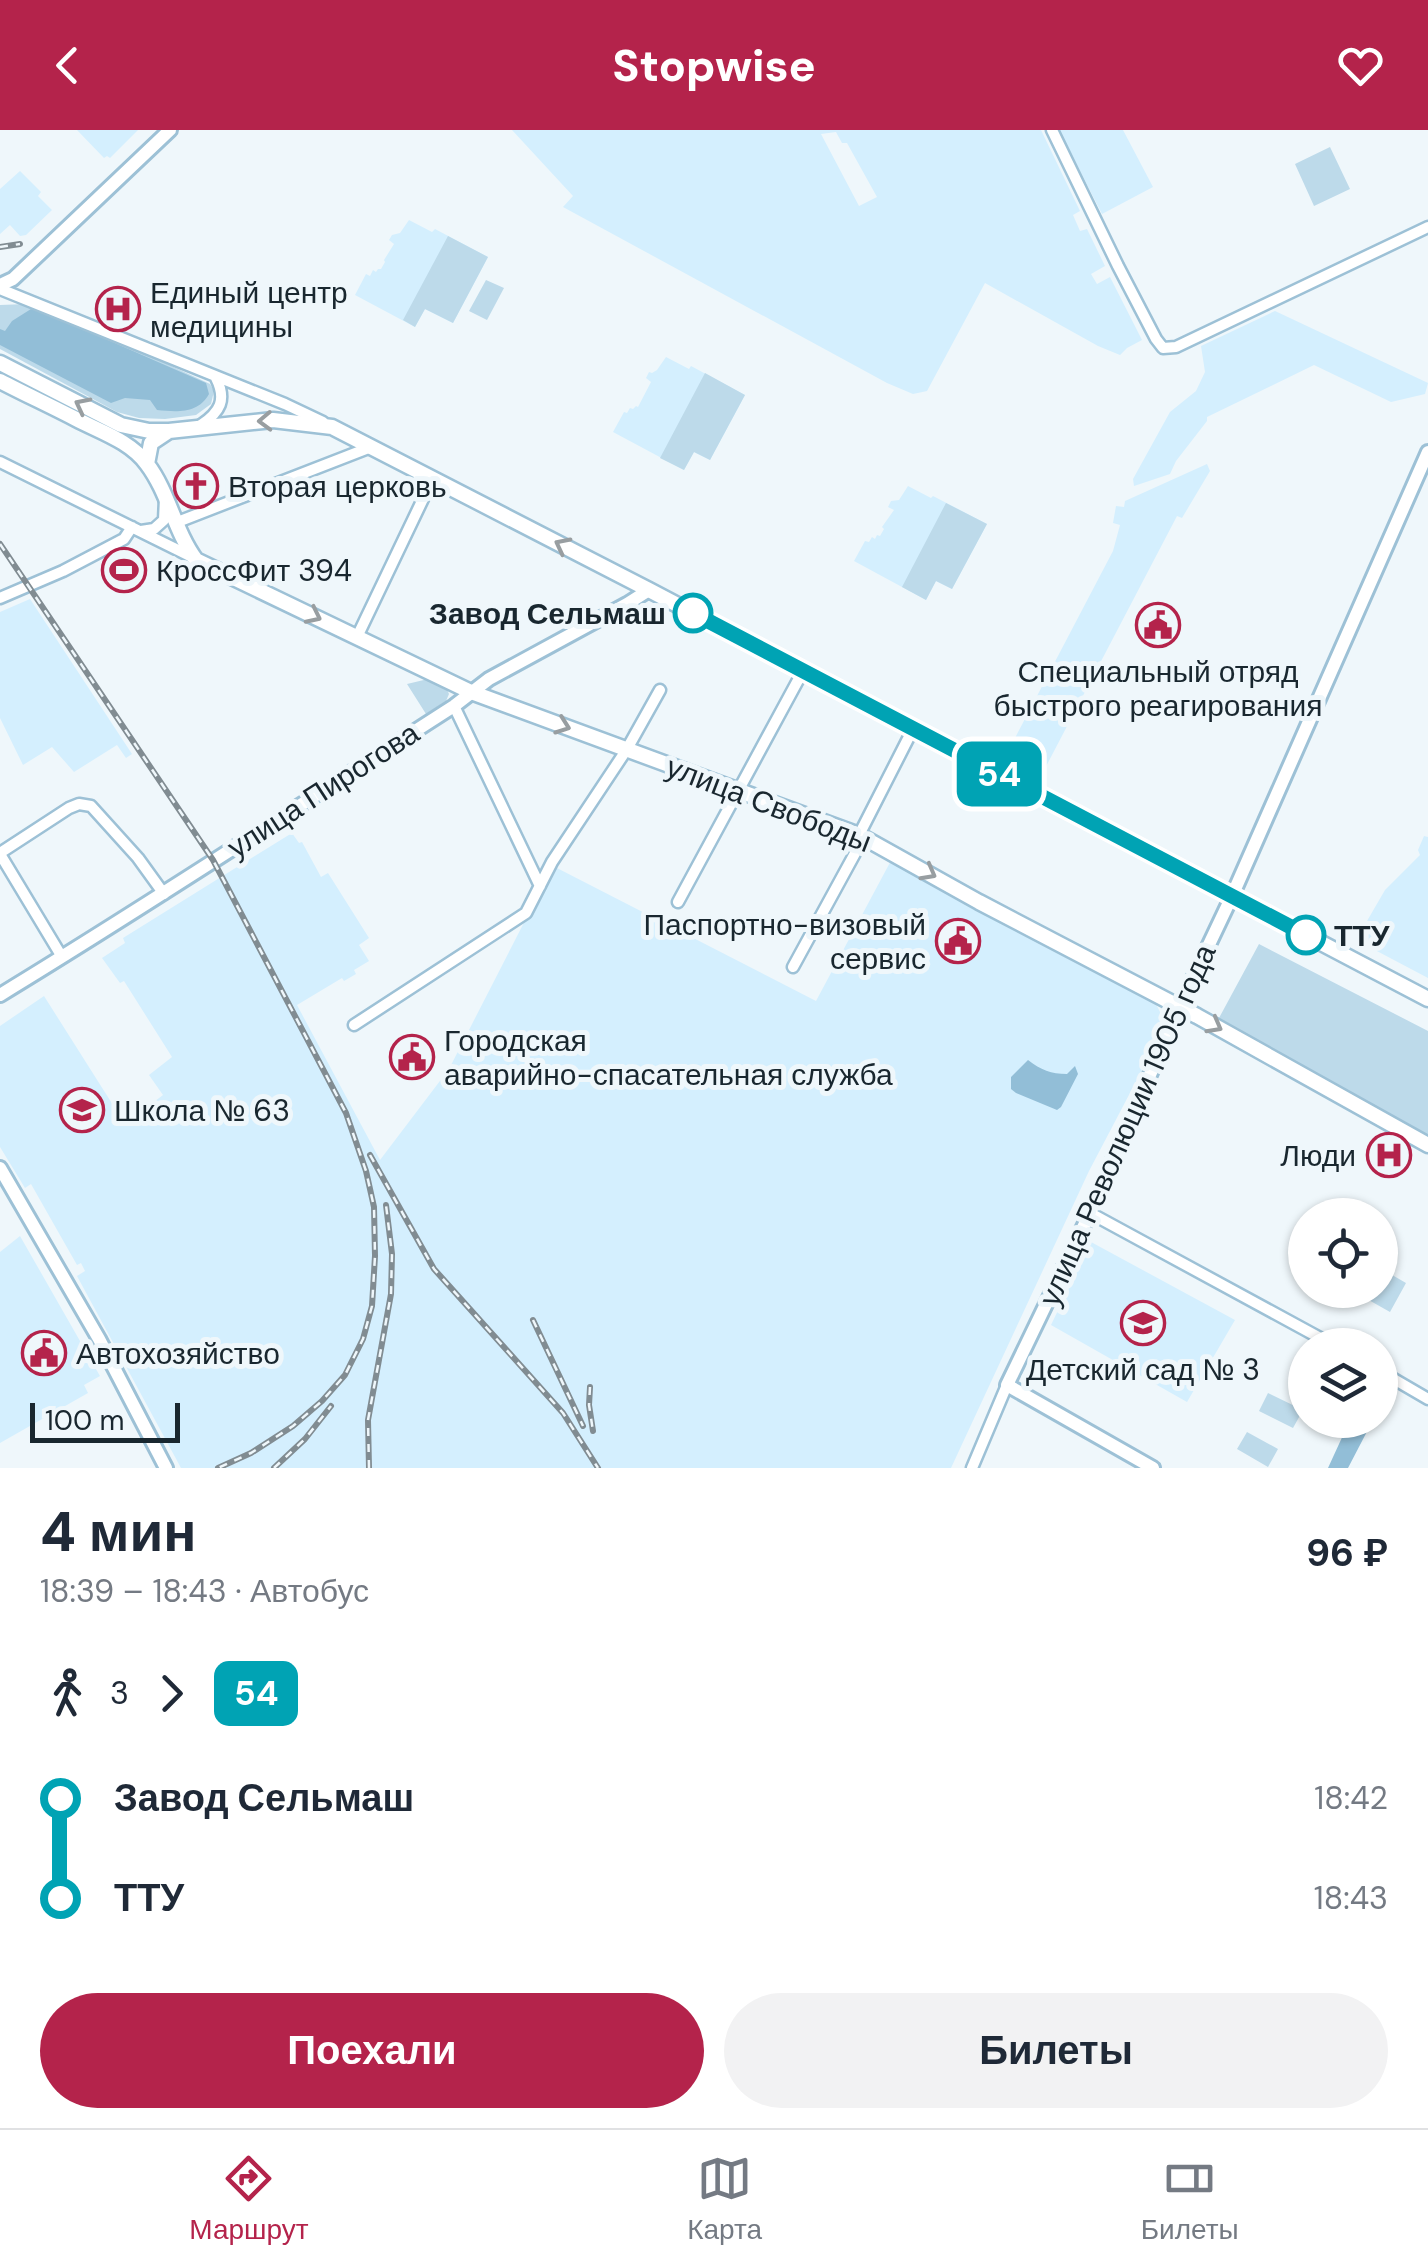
<!DOCTYPE html>
<html lang="ru">
<head>
<meta charset="utf-8">
<style>
  :root { --surface:#fff; --page:#f2f2f3; --text:#1f2937; --muted:#747a83; --line:#e0e1e3; --accent:#b4234b }
  body { margin:0; font-family:"DM Sans",sans-serif; background:var(--page); color:var(--text); height:100vh; display:flex; flex-direction:column; font-size:38px; white-space:nowrap }
  * { box-sizing:border-box; margin:0 }
  p { font-size:32px; color:var(--muted) }
  .icon { flex:none; width:55px; height:55px; fill:none; stroke:currentColor; stroke-width:2; stroke-linecap:round; stroke-linejoin:round }
  .map { position:relative; height:1338px; overflow:hidden }
  .details { display:flex; flex-direction:column; background:var(--surface); flex:1 }
  .details>* { flex:none }
  .badge { padding:0 20px; border-radius:15px; font-size:35px; line-height:65px }
  .controls { position:absolute; left:1288px; top:1068px; display:grid; gap:20px }
  .controls a { display:grid; place-items:center; width:110px; height:110px; border-radius:50%; background:var(--surface); box-shadow:0 2px 8px #0004; font-size:50px }
  .scale { position:absolute; left:30px; bottom:25px; width:150px; box-sizing:border-box; padding-left:10px; border:5px solid #19272f; border-top:0; font-size:28px; line-height:35px; white-space:nowrap; color:#19272f; -webkit-text-stroke:8px #eff7fb; paint-order:stroke }
  .map>.badge { position:absolute; translate:-50% -50%; box-shadow:0 0 0 5px #fff }
  .legs { display:flex; align-items:center; gap:15px; height:110px; padding:0 40px; font-size:32px }
  .legs p { margin-inline-start:auto }
  .summary { display:flex; align-items:center; justify-content:space-between; height:170px; padding:0 40px }
  h1 { font-size:55px; font-weight:800; line-height:75px }
  .cta { display:flex; gap:20px; margin-top:auto; padding:20px 40px }
  .cta a { flex:1; height:115px; border-radius:60px; background:var(--accent); color:#fff; font-size:40px; font-weight:800; line-height:115px; text-align:center }
  .cta a+a { background:var(--page); color:var(--text) }
  ul { padding:0 40px; list-style:none }
  li { display:flex; align-items:center; gap:35px; height:100px; font-size:38px }
  li i { display:grid; place-items:center; width:15px; height:100%; margin:0 12px; background:currentColor }
  li i::after { content:''; width:25px; height:25px; margin:-12px; border:8px solid; border-radius:50%; background:var(--surface) }
  li p { margin-inline-start:auto }
  li:first-child i { background:linear-gradient(#0000 50%,currentColor 0) }
  li:last-child i { background:linear-gradient(currentColor 50%,#0000 0) }
  header { display:flex; justify-content:space-between; align-items:center; height:130px; padding:0 40px; background:var(--accent); color:#fff; font-size:45px; font-weight:800 }
  .tabs { display:flex; justify-content:space-around; align-items:center; height:140px; border-top:2px solid var(--line); background:var(--surface); font-size:28px; color:var(--muted) }
  .tabs a { display:grid; justify-items:center; gap:5px }
  .tabs .active { color:var(--accent) }
  .map>svg:first-child { display:block }
  .built { fill:#d4effe; fill-rule:evenodd }
  .green { fill:#bddaea }
  .forest { fill:#92bed7 }
  .lines { fill:none; stroke-linecap:round; stroke-linejoin:round }
  .minor-casing { stroke:#9dc1d6; stroke-width:15 }
  .tertiary-casing { stroke:#9dc1d6; stroke-width:18 }
  .secondary-casing { stroke:#9dc1d6; stroke-width:19 }
  .minor { stroke:#fff; stroke-width:10 }
  .tertiary { stroke:#fff; stroke-width:12 }
  .secondary { stroke:#fff; stroke-width:14 }
  .rail-casing { stroke:#818c92; stroke-width:6 }
  .rail { stroke:#eff7fb; stroke-width:2.5; stroke-dasharray:8; stroke-linecap:butt }
  .oneway { stroke:#989ea1 }
  .line-1-casing { stroke:#fff; stroke-width:22 }
  .line-1 { stroke:#00a3b4; stroke-width:15 }
  .stop-1-dot { fill:#fff; stroke:#00a3b4; stroke-width:5 }
  .labels { text-anchor:middle; dominant-baseline:central; stroke-width:10; stroke-linejoin:round; paint-order:stroke }
  .poi-label { font-size:30px; fill:#19272f; stroke:#eff7fb; text-anchor:start }
  .stop-label { font-size:30px; font-weight:bold; fill:#19272f; stroke:#eff7fb; text-anchor:end }
  .street-label { font-size:30px; fill:#19272f; stroke:#eff7fb }
</style>
</head>
<body>
<header><svg class="icon" aria-label="back" viewBox="0 0 24 24"><path d="M15 5l-7 7 7 7"/></svg>Stopwise<svg class="icon" aria-label="heart" viewBox="0 0 24 24"><path d="M12 20l-8-8c-3-5 5-10 8-4 3-6 11-1 8 4z"/></svg></header>
<div class="map">
<svg width="1428" height="1338" viewBox="0 0 1428 1338">
  <rect width="100%" height="100%" fill="#eff7fb"/>
  <path class="built" d="M77,0h61l-28,28 -3,-2 -3,2z
    M512,0h529l39,81 -7,4 7,16 7,-2 18,37 -14,8 6,10 13,-7 32,63 -15,8 -7,7 -22,-9 -113,-63 -58,108 -14,3 -26,-11 -324,-176 10,-11zM836,2l6,11h5l30,54 -18,9 -38,-72z
    M1059,0h64l30,57 -51,27z
    M20,41l21,21 -3,4 14,14 -26,25 -6,1 -10,-11 -10,9v-45z
    M409,90l23,12 3,-3 53,28 -35,66 -28,-14 -10,18 -60,-32 11,-21 4,2 3,-6 3,2 2,-3h3l4,-7 -1,-2 10,-16 -5,-4 3,-5 8,-2z
    M1275,181l153,72 -3,11 -34,8 -77,-37 -107,52v4l-31,40 -6,13 -36,12 -1,-7 37,-67 26,-21 9,-19 -4,-26z
    M666,227l23,12 2,-3 54,29 -35,65 -16,-8 -10,18 -71,-38 11,-20 3,1 3,-5 3,1 3,-3 2,1 13,-25 -5,-4 3,-6 3,1 5,-3z
    M1207,334l3,7 -28,47 -5,-2 -136,260 -36,-19 108,-206 7,-26 -7,-2 3,-17 8,1 1,-6z
    M908,356l23,12 2,-2 54,28 -35,65 -16,-8 -10,19 -72,-39 11,-20 4,1 3,-5 3,2 2,-4 3,1 4,-7 -2,-2 12,-17 -6,-3 3,-6 8,-1z
    M30,469l102,155 -6,4 -9,-13 -43,27 -22,-25 -29,18 -23,-47v-106z
    M292,703l7,10 3,-1 19,35 7,-4 41,65 -10,7 10,16 -15,9 2,4 -12,7 -2,-3 -45,27 83,155 69,-91 104,-203 263,135 78,-146 260,145 8,16v16l-73,139 -138,297h-770l-104,-192 8,-5 -4,-8 -4,2 -46,-81 -6,4 -25,-41v-121l44,-30 81,128 38,-29 -14,-20 23,-18 -48,-76 -4,2 -18,-25 23,-15 -2,-5z
    M1424,706l4,1v141l-72,-38 29,-50 35,-35 -2,-5z
    M20,1106l80,140 -16,9 4,8 -88,50v-191z
    M1091,1112l144,78 -48,82 -136,-77z"/>
  <path class="green" d="M1330,17l20,42 -36,17 -19,-42z
    M448,106l40,21 -35,66 -28,-14 -10,18 -12,-7z
    M486,150l18,8 -17,32 -18,-9z
    M27,174l33,10 150,70 4,7 -3,13 -15,11 -31,4 -26,-1 -22,-6 -117,-63v-44z
    M705,243l40,22 -35,65 -16,-8 -10,18 -24,-12z
    M946,373l41,21 -35,65 -16,-8 -10,19 -24,-13z
    M428,549l18,8 3,7 -3,7 -20,13 -19,-30z
    M1259,814l169,87v105l-209,-118z
    M1380,1138l26,15 -16,29 -39,-22h29z
    M1268,1263l35,17 -10,18 -34,-17z
    M1247,1302l31,17 -10,18 -31,-18z"/>
  <path class="forest" d="M31,179l13,3 162,71 3,11c-11,20 -32,18 -52,16l-7,-10 -25,-2 -14,5 -111,-58v-16l5,2 7,-10z
    M1028,930c13,10 23,14 39,14l8,-8 3,8 -17,33 -4,3 -41,-17 -5,-4v-12z
    M1350,1290h23l-25,48h-20z"/>
  <g class="lines">
    <defs>
      <path id="minor" d="M1052,0l66,136 38,73 7,9 13,-1 252,-120
        M0,159l285,115 38,18
        M201,295c19,-13 26,-25 15,-47
        M0,332l192,95
        M175,393l196,-76
        M141,401l13,-2 10,-9 1,-22
        M0,468l63,-27 61,-32 8,-12
        M357,507l76,-159
        M454,576l86,180
        M0,723l69,-45 10,-4 12,2 47,52 26,36
        M0,724l62,103
        M678,772l125,-231
        M793,837l66,-121v-11l54,-106
        M354,895l172,-112 26,-51 75,-113 33,-59
        M1090,1083l243,132
        M1380,1241l48,28
        M972,1338l35,-83"/>
      <path id="tertiary" d="M0,155l13,-6 157,-149
        M0,865c153,-93 303,-192 454,-289l35,-27 138,-75 22,-14
        M0,1038l99,171 67,129
        M1153,1338l-146,-83 83,-172 89,-205 53,-112 196,-444"/>
      <path id="secondary" d="M0,233l121,62 28,6h20l104,-11 59,7 317,163 779,409
        M0,251c25,13 51,25 76,38 25,13 54,22 71,45 22,29 27,66 49,96l275,132 388,143 120,67 218,114 231,129
        M147,334l4,-21 18,-12"/>
    </defs>
    <use href="#minor" class="minor-casing"/>
    <use href="#tertiary" class="tertiary-casing"/>
    <use href="#secondary" class="secondary-casing"/>
    <use href="#minor" class="minor"/>
    <use href="#tertiary" class="tertiary"/>
    <use href="#secondary" class="secondary"/>
    <defs>
      <path id="rail" d="M0,117l20,-3
        M0,414l213,316 133,253 20,58 8,36 1,49 -3,50 -9,33 -18,36 -23,26 -29,25 -42,27 -33,15
        M370,1025l64,114 129,144 35,55
        M533,1190l50,106
        M590,1257l-1,18 4,26
        M274,1338l31,-29 26,-33
        M369,1338l-1,-48 23,-126 1,-40 -6,-49"/>
    </defs>
    <use href="#rail" class="rail-casing"/>
    <use href="#rail" class="rail"/>
  </g>
  <defs><path id="oneway-chevron" d="M-2-3.5L2.5 0L-2 3.5" fill="none" stroke-width="1.6" stroke-linecap="round" stroke-linejoin="round" transform="scale(2.5)"/></defs>
  <g class="oneway">
    <use href="#oneway-chevron" transform="translate(82 275) rotate(-153)"/>
    <use href="#oneway-chevron" transform="translate(265 291) rotate(178)"/>
    <use href="#oneway-chevron" transform="translate(562 415) rotate(-153)"/>
    <use href="#oneway-chevron" transform="translate(314 486) rotate(26)"/>
    <use href="#oneway-chevron" transform="translate(563 596) rotate(20)"/>
    <use href="#oneway-chevron" transform="translate(929 743) rotate(29)"/>
    <use href="#oneway-chevron" transform="translate(1215 896) rotate(29)"/>
  </g>
  <g class="lines">
    <defs>
      <path id="line-1" d="M693,483l613,322"/>
    </defs>
    <use href="#line-1" class="line-1-casing"/>
    <use href="#line-1" class="line-1"/>
  </g>
  <defs>
    <symbol id="hospital-ring" viewBox="-11 -11 22 22"><circle r="9.5" fill="#eff7fb" stroke="#b4234b" stroke-width="1.5"/><path d="M-5-5h3v3.5h4V-5h3V5h-3V1.5h-4V5h-3Z" fill="#b4234b"/></symbol>
    <symbol id="church-ring" viewBox="-11 -11 22 22"><circle r="9.5" fill="#eff7fb" stroke="#b4234b" stroke-width="1.5"/><path d="M-1.2-6h2.4v3.5h3.3v2.4h-3.3V6h-2.4V-.1h-3.3v-2.4h3.3Z" fill="#b4234b"/></symbol>
    <symbol id="stadium-ring" viewBox="-11 -11 22 22"><circle r="9.5" fill="#eff7fb" stroke="#b4234b" stroke-width="1.5"/><path d="M0-5a6.5 5 0 1 0 0 10a6.5 5 0 1 0 0-10ZM-3.5-1.8h7v3.6h-7Z" fill="#b4234b"/></symbol>
    <symbol id="civic-ring" viewBox="-11 -11 22 22"><circle r="9.5" fill="#eff7fb" stroke="#b4234b" stroke-width="1.5"/><path d="M-.6-6.5H3V-4.5H.6V-3L4-1V1h2V6H-6V1h2V-1L-.6-3ZM-1.2 2.5V6h2.4V2.5Z" fill="#b4234b"/></symbol>
    <symbol id="school-ring" viewBox="-11 -11 22 22"><circle r="9.5" fill="#eff7fb" stroke="#b4234b" stroke-width="1.5"/><path d="M0-5L7-2L0 1L-7-2ZM-4 1L0 2.5L4 1V4Q0 6-4 4Z" fill="#b4234b"/></symbol>
  </defs>
  <g fill-rule="evenodd">
    <use href="#hospital-ring" x="93" y="154" width="50" height="50"/>
    <use href="#church-ring" x="171" y="331" width="50" height="50"/>
    <use href="#stadium-ring" x="99" y="415" width="50" height="50"/>
    <use href="#civic-ring" x="1133" y="470" width="50" height="50"/>
    <use href="#civic-ring" x="933" y="786" width="50" height="50"/>
    <use href="#civic-ring" x="387" y="902" width="50" height="50"/>
    <use href="#school-ring" x="57" y="955" width="50" height="50"/>
    <use href="#hospital-ring" x="1364" y="1000" width="50" height="50"/>
    <use href="#school-ring" x="1118" y="1168" width="50" height="50"/>
    <use href="#civic-ring" x="19" y="1198" width="50" height="50"/>
  </g>
  <g class="stop-1-dot">
    <circle cx="693" cy="483" r="18"/>
    <circle cx="1306" cy="805" r="18"/>
  </g>
  <g class="labels">
    <g class="poi-label">
      <text x="150" y="162">Единый центр<tspan x="150" dy="34">медицины</tspan></text>
      <text x="228" y="356">Вторая церковь</text>
      <text x="156" y="440">КроссФит 394</text>
      <text x="1158" y="541" text-anchor="middle">Специальный отряд<tspan x="1158" dy="34">быстрого реагирования</tspan></text>
      <text x="926" y="794" text-anchor="end">Паспортно-визовый<tspan x="926" dy="34">сервис</tspan></text>
      <text x="444" y="910">Городская<tspan x="444" dy="34">аварийно-спасательная служба</tspan></text>
      <text x="114" y="980">Школа № 63</text>
      <text x="1356" y="1025" text-anchor="end">Люди</text>
      <text x="76" y="1223">Автохозяйство</text>
      <text x="1143" y="1239" text-anchor="middle">Детский сад № 3</text>
    </g>
    <g class="stop-label">
      <text x="666" y="483">Завод Сельмаш</text>
      <text x="1334" y="805" text-anchor="start">ТТУ</text>
    </g>
    <g class="street-label">
      <text transform="translate(323 660) rotate(-33)">улица Пирогова</text>
      <text transform="translate(769 674) rotate(21)">улица Свободы</text>
      <text transform="translate(1127 995) rotate(-66)">улица Революции 1905 года</text>
    </g>
  </g>
</svg>
<div class="controls">
<a><svg class="icon" aria-label="locate" viewBox="0 0 24 24"><circle cx="12" cy="12" r="6"/><path d="M12 2v4M12 18v4M2 12h4M18 12h4"/></svg></a>
<a><svg class="icon" aria-label="layers" viewBox="0 0 24 24"><path d="M12 4l9 5-9 5-9-5zM3 14l9 5 9-5"/></svg></a>
</div>
<div class="scale">100 m</div>
<b class="badge" style="left:999px;top:644px;background:#00a3b4;color:#fff">54</b>
</div>
<section class="details">
<div class="summary"><div><h1>4 мин</h1><p>18:39 – 18:43 · Автобус</p></div><b>96 ₽</b></div>
<div class="legs"><svg class="icon" aria-label="walk" viewBox="0 0 24 24"><circle cx="13" cy="4" r="2"/><path d="M13 8l-2 6 4 7M11 14l-3 7M7 12l3-4h3l4 4"/></svg>3<svg class="icon" aria-label="forward" viewBox="0 0 24 24"><path d="M9 5l7 7-7 7"/></svg><b class="badge" style="background:#00a3b4;color:#fff">54</b></div>
<ul>
<li><i style="color:#00a3b4"></i><b>Завод Сельмаш</b><p>18:42</p></li>
<li><i style="color:#00a3b4"></i><b>ТТУ</b><p>18:43</p></li>
</ul>
<div class="cta"><a>Поехали</a><a>Билеты</a></div>
</section>
<nav class="tabs">
<a class="active"><svg class="icon" aria-label="directions" viewBox="0 0 24 24"><path d="M12 3l9 9-9 9-9-9zM9 14v-3h6M13 9l2 2-2 2"/></svg>Маршрут</a>
<a><svg class="icon" aria-label="map" viewBox="0 0 24 24"><path d="M3 6l6-2 6 2 6-2v14l-6 2-6-2-6 2zM9 4v14M15 6v14"/></svg>Карта</a>
<a><svg class="icon" aria-label="tickets" viewBox="0 0 24 24"><path d="M3 7h18v10H3zM15 7v10"/></svg>Билеты</a>
</nav>
</body>
</html>
